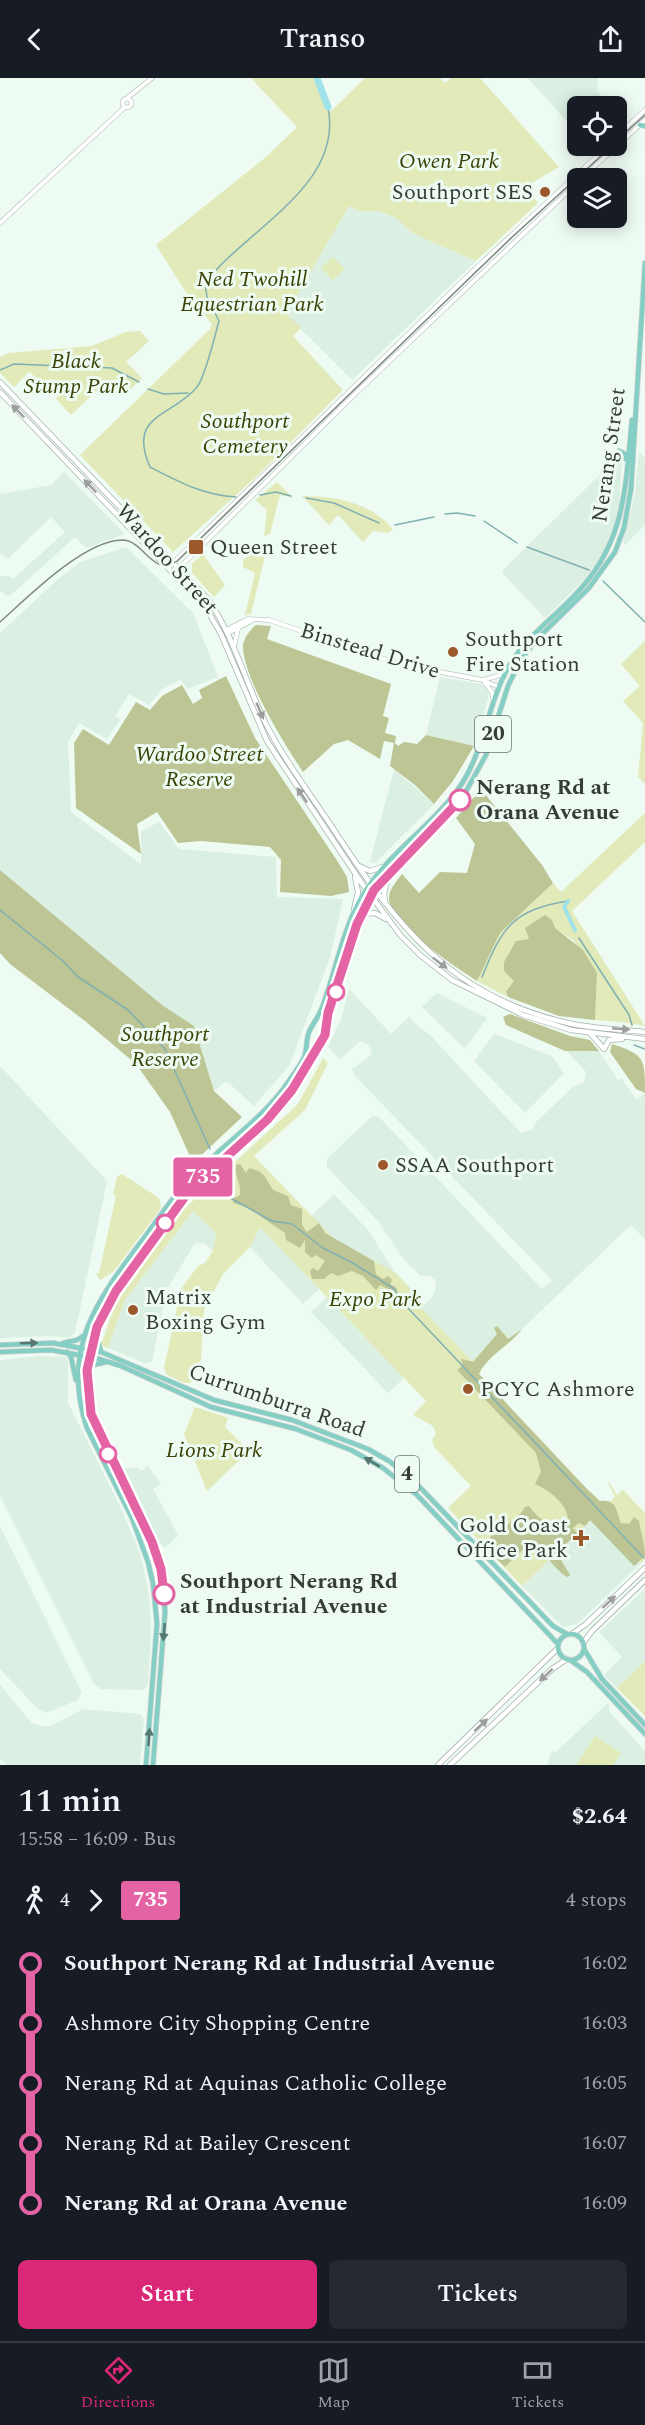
<!DOCTYPE html>
<html lang="en">
<head>
<meta charset="utf-8">
<style>
  :root { --surface:#171b24; --page:#242831; --text:#f1f3f6; --muted:#9ea1a6; --line:#363941; --accent:#db2777 }
  body { margin:0; font-family:Spectral,serif; background:var(--page); color:var(--text); height:100vh; display:flex; flex-direction:column; font-size:22px; white-space:nowrap }
  * { box-sizing:border-box; margin:0 }
  p { font-size:20px; color:var(--muted) }
  .icon { flex:none; width:33px; height:33px; fill:none; stroke:currentColor; stroke-width:2; stroke-linecap:round; stroke-linejoin:round }
  .map { position:relative; height:1687px; overflow:hidden }
  .details { display:flex; flex-direction:column; background:var(--surface); flex:1 }
  .details>* { flex:none }
  .badge { padding:0 12px; border-radius:4px; font-size:21px; line-height:39px }
  .buttons { position:absolute; left:567px; top:18px; display:grid; gap:12px }
  .buttons a { display:grid; place-items:center; width:60px; height:60px; border-radius:9px; background:var(--surface); box-shadow:0 3px 15px #0003; font-size:30px }
  .map>.badge { position:absolute; translate:-50% -50%; box-shadow:0 0 0 3px #fff }
  .legs { display:flex; align-items:center; gap:9px; height:66px; padding:0 18px; font-size:20px }
  .legs p { margin-inline-start:auto }
  .overview { display:flex; align-items:center; justify-content:space-between; height:102px; padding:0 18px }
  h1 { font-size:33px; font-weight:600; line-height:45px }
  .primary-button { display:flex; gap:12px; margin-top:auto; padding:12px 18px }
  .primary-button a { flex:1; height:69px; border-radius:9px; background:var(--accent); color:#fff; font-size:24px; font-weight:600; line-height:69px; text-align:center }
  .primary-button a+a { background:var(--page); color:var(--text) }
  ul { padding:0 18px; list-style:none }
  li { display:flex; align-items:center; gap:21px; height:60px; font-size:22px }
  li i { display:grid; place-items:center; width:9px; height:100%; margin:0 8px; background:currentColor }
  li i::after { content:''; width:15px; height:15px; margin:-8px; border:4px solid; border-radius:50%; background:var(--surface) }
  li p { margin-inline-start:auto }
  li:first-child i { background:linear-gradient(#0000 50%,currentColor 0) }
  li:last-child i { background:linear-gradient(currentColor 50%,#0000 0) }
  header { display:flex; justify-content:space-between; align-items:center; height:78px; padding:0 18px; background:var(--surface); font-size:27px; font-weight:600 }
  .menu { display:flex; justify-content:space-around; align-items:center; height:84px; border-top:2px solid var(--line); background:var(--surface); font-size:16px; color:var(--muted) }
  .menu a { display:grid; justify-items:center; gap:3px }
  .menu .on { color:var(--accent) }
  .map>svg:first-child { display:block }
  .built { fill:#dbefe3 }
  .green { fill:#e1eab8 }
  .forest { fill:#bcc593 }
  .lines { fill:none; stroke-linecap:round; stroke-linejoin:round }
  .stream { stroke:#80b0b4; stroke-width:1.5 }
  .canal { stroke:#9fe2e8; stroke-width:4 }
  .river { stroke:#9fe2e8; stroke-width:7 }
  .tertiary-casing { stroke:#a7b3ac; stroke-width:5 }
  .secondary-casing { stroke:#a7b3ac; stroke-width:6 }
  .primary-casing { stroke:#d7d8d7; stroke-width:6 }
  .tertiary { stroke:#fff; stroke-width:4 }
  .secondary { stroke:#fff; stroke-width:4.5 }
  .primary { stroke:#85cec4; stroke-width:4.5 }
  .tram { stroke:#818984; stroke-width:1.5 }
  .oneway { fill:#9b9e9c }
  .oneway2 { fill:#567671 }
  .line-1-casing { stroke:#fff; stroke-width:14 }
  .line-1 { stroke:#e463a4; stroke-width:9 }
  .poi-dot { fill:#9c572b; stroke:#eefbf3; stroke-width:2 }
  .stop-1-dot { fill:#fff; stroke:#e463a4; stroke-width:3 }
  .labels { text-anchor:middle; dominant-baseline:central; stroke-width:6; stroke-linejoin:round; paint-order:stroke }
  .shield { fill:#eefbf3; stroke:#6e7571; stroke-width:1.5 }
  .shield-label { font-size:21px; font-weight:bold; fill:#373c39 }
  .park-label { font-size:22px; font-style:italic; fill:#3b4205; stroke:#eefbf3 }
  .poi-label { font-size:22px; fill:#373c39; stroke:#eefbf3; text-anchor:start }
  .street-label { font-size:22px; fill:#373c39; stroke:#eefbf3 }
  .stop-label { font-size:22px; font-weight:bold; fill:#373c39; stroke:#eefbf3; text-anchor:start }
</style>
</head>
<body>
<header><svg class="icon" aria-label="back" viewBox="0 0 24 24"><path d="M15 5l-7 7 7 7"/></svg>Transo<svg class="icon" aria-label="share" viewBox="0 0 24 24"><path d="M12 15V3M7 8l5-5 5 5M5 13v7h14v-7"/></svg></header>
<div class="map">
<svg width="645" height="1687" viewBox="0 0 645 1687">
  <rect width="100%" height="100%" fill="#eefbf3"/>
  <path class="built" d="M528,0h70l-1,13 11,12 -3,3h-27l-1,27z
    M349,128l11,5h19l17,7 18,16 62,27 -124,119 -66,-66z
    M639,374l6,6v67l-20,20 -2,-3 12,-48z
    M619,378l3,3 -3,50 -14,41 -21,30 -39,38 -42,-44v-4z
    M64,394l61,62 -39,14 -11,-11 -65,59 -5,-1 -5,-5v-14h9l4,3 52,-47 -14,-15 -43,42 -8,-5v-60l51,-9z
    M126,469l67,66 25,64 -31,12 -6,-9 -19,9 -13,16 -20,-11 -14,22 5,4 -13,19 -28,-16 -11,19 3,70 70,52v-33l18,-9 20,27 97,8 1,40 66,2 -13,59 -41,108 -35,40 -24,-22 -5,-2 -11,9 -20,-65 -32,-21 -162,-135v-237l58,-54 22,-17z
    M440,599l41,7 6,5 2,6 -15,51 -48,-11z
    M394,691l40,35 -59,59 -5,-1z
    M349,911l42,45 19,-18 3,6 17,13 91,98 11,-3 4,-8 37,-35 11,-5 2,-10 -19,-21h32l19,29 3,-2 16,22 8,-7v146l-14,-14 -109,104 -13,9 -6,-5 -31,28 -51,-53 12,-12 3,-9 -1,-7 -5,-4h-9l-17,-16 -25,-38 -52,-55v-8l45,-43h6l164,173 10,-9 -198,-205 -2,-6 18,-13 2,-6 -5,-6 -7,-3 -20,19 -12,-13 13,-28z
    M437,915l50,25 -22,31 -43,-42z
    M494,956l58,22 12,17 -39,40 -51,-52z
    M0,988l107,115 -20,96 -3,3 2,1 -11,51 -6,6 -19,-2 -50,2z
    M334,1116l34,36 27,42 -59,-31 -25,-25z
    M193,1133l23,22 -2,15 -2,2 -8,-7h-9l-29,48 -14,71 -8,1 -36,-15 17,-48z
    M260,1148l59,63 -16,15 -53,-57z
    M327,1219l77,81 -16,15 -77,-81z
    M39,1278l26,1 3,4v42l52,103 20,47 9,42 2,36 -3,53 -4,6 -43,-1 -7,-5 -94,-188v-136z
    M148,1388l13,18 -8,5 25,46 -13,13 -7,-7 -36,-73h16l3,3z
    M596,1437l45,48 -64,61 -14,3 -41,-41z
    M0,1448l82,167 -4,7 -32,13 -8,-4 -38,-40z
    M645,1511v72l-28,27 -13,-13 18,-18 -23,-25z
    M0,1607l32,38 9,3h10l32,-17 57,5 4,5 -4,46h-133l-7,-7z
    M609,1624v9l36,40v14h-98l5,-14 4,1z"/>
  <path class="green" d="M254,0h63l13,34 35,-34h75l5,5 6,-5h29l79,89 -34,20 13,16 -62,58 -62,-27 -18,-16 -17,-7h-19l-11,-5 -63,108 15,14 -8,8 50,54 -87,87 -83,75 -93,-97 130,-126 2,-5 -27,-33 -29,-46 110,-88 31,-30 -45,-48z
    M333,179l12,12 -12,11 -12,-12z
    M140,253l9,10 -23,21 16,16 -18,18 -16,-16 -37,35 -15,-16 3,-4 -30,-23 -15,15 -14,-14v-16l9,-4 83,-7 34,-14z
    M277,404l16,16 -13,-3 -10,39 -6,2 3,-26 -12,-10z
    M302,418c34,0 69,7 91,33l-5,4 -15,-2 -10,11 -25,-27 -9,10z
    M268,465l-17,71 -6,1 10,-42 -12,-6v-7z
    M203,476l22,31 -11,12 -22,-24v-9z
    M645,563v143l-7,-7 5,-54 -20,-22 17,-15 -19,-22z
    M645,735v29l-73,69 73,115 -11,-2 -3,3 -1,-4 -35,-3 2,-47 -24,-33 -19,-12 -24,9 -16,44 -8,9 2,7 -31,-16 23,-48 53,-50 8,9z
    M323,980l5,5 -23,47 -51,46 82,85 59,31 30,32 -4,4 51,53 31,-29 7,8 -34,33 128,134 11,-10 -7,-14 1,-1 8,13 6,-5 22,23v46l-4,4 -45,-48 -74,71 -74,-78 23,-22 -36,-38 -3,-8 4,-6 -3,-8 -20,-11 13,-14 -166,-174 -10,20 -27,27 -19,36 -3,49 -10,24h-7l-17,-8 -3,-7 17,-79 17,-23 7,-3 8,-12 3,-18 -23,-22 -68,89 -17,48 -7,-3 17,-49 65,-86 115,-106z
    M122,1096l37,24 2,10 -48,64 -13,8 -4,-7h3l17,-77 -3,-2 4,-17z
    M195,1329l33,11 -3,9 24,24 -42,40 -23,-57z
    M645,1583v55l-28,-28z
    M595,1658l26,17 -8,12h-37z"/>
  <path class="forest" d="M256,547l15,1 -4,13 124,45 -8,32 6,2 -4,15 11,3 -1,7 3,3 6,-4 13,2 9,-9 48,11 -21,35 -19,23 -19,-19 -25,-19 4,-23 -10,-2 -4,18 -32,-19 -14,4 -31,28c-18,-27 -58,-91 -60,-124 -1,-7 7,-19 13,-23z
    M226,598l29,62 83,124 9,15 2,15 -18,4 -51,-4 1,-32 -11,-13 -69,-6 -23,2 -21,-31 -20,12 4,30 -65,-46 -2,-65 9,-14 26,16 27,-43 14,8 12,-14 20,-11 11,19 9,-6 -3,-8z
    M481,711l61,76 11,18 -53,50 -23,48c-21,-14 -86,-56 -88,-82 -1,-9 8,-18 13,-25l17,19 21,-21 27,1 8,-29 -19,-26z
    M0,792l162,135 32,21 20,65 28,26 -49,46 -23,-51 -34,-48 -51,-43 -75,-57 -10,-11z
    M545,837l7,5 3,8 28,22 14,23 -2,47 -36,-4 -51,-19 -2,-6 8,-10 -10,-10v-9l12,-21 13,-2 -4,-11z
    M510,936l60,22 20,4 9,11h-34l-59,-26 -3,-8z
    M612,966c33,11 33,14 33,49l-9,-4 -26,-37z
    M240,1086l6,9 3,-5c15,3 16,9 24,22l15,6 3,9 11,4v16l5,7 12,-9 6,10 49,28 2,13 7,5 5,-3 4,4 -2,4 7,4v8l-6,-2 -3,-5 -8,-4 -4,5 -13,-14 -11,-5 -14,5 -7,-3 -7,6h-12l-2,-8 3,-3 5,3 7,-10 -9,-6 -4,3 -7,-6v-12l-5,8 -14,-8 -1,-7 -38,-26 -14,-4 1,-5 6,-3c2,-12 -6,-18 -4,-30z
    M497,1248l11,13 14,-10c-12,17 -35,26 -43,45l108,115 13,12c17,-2 16,10 21,22l8,1 5,-7 5,4c2,13 6,22 6,35l-11,10 -44,-46 -5,6 -6,-3 -6,5 4,5 -13,13 -3,14 9,15 -3,2c-16,-10 -21,-26 -36,-35l-26,25 -17,-16 -1,-11c12,-11 31,-20 38,-33l4,-1c9,13 20,20 35,21 14,-16 -16,-38 -29,-43l6,-12 -5,-19 -79,-83 6,-5 -2,-6 12,3 24,-28 -3,-6z"/>
  <g class="lines">
    <path class="stream" d="M0,292l14,-6 98,4 27,14
      M148,311l16,5 24,-1
      M260,417l16,-3 15,4
      M236,419c-33,-2 -57,-15 -86,-30 -23,-53 21,-49 47,-80 8,-9 18,-52 22,-66l-12,-24 -2,-14c41,-54 139,-97 123,-176
      M306,420l28,5 45,20
      M445,436l12,-1 18,3
      M484,443l33,22
      M395,447l39,-8
      M527,469l62,23
      M603,503l42,41
      M0,832l63,51 15,16 50,33 37,39 45,100
      M579,860l50,77 3,10
      M482,899c20,-49 30,-67 86,-76
      M634,967l11,4
      M219,1092l2,14 11,15 40,22 20,3 31,24 28,14 42,26 14,19 237,251"/>
    <path class="canal" d="M568,823l-4,6 11,23"/>
    <path class="river" d="M317,0l11,29"/>
    <defs>
      <path id="tertiary" d="M127,20l25,-20
        M122.5 25a4.5 4.5 0 1 1 9 0a4.5 4.5 0 1 1-9 0Z
        M616,59l29,-27
        M582,100l63,-58
        M0,145l125,-116
        M169,489l304,-296 135,-125
        M174,495l181,-179 223,-212
        M226,552l22,-11 21,1 130,44 83,16 17,7
        M228,555l23,-12
        M234,568l4,-17
        M483,602l21,-6
        M485,605l7,9 1,7"/>
      <path id="secondary" d="M0,304l208,217c26,38 37,82 57,123 19,38 46,73 69,108 62,95 117,167 234,193 25,6 52,6 77,9
        M0,314l206,216 15,26 46,107 96,144 38,51 19,19 32,25 71,35 48,15 74,9
        M359,788l11,5 12,-4
        M385,824l-1,-9 5,-18
        M354,832l4,-18 -3,-15
        M361,836l14,-1 11,6
        M590,955l14,16 5,-9 13,-1
        M572,1556l14,-10 59,-56
        M583,1565l9,-12 53,-51
        M438,1687l120,-117
        M450,1687l102,-96 15,-10"/>
      <path id="primary" d="M640,47l5,1
        M619,373l6,3 1,5
        M63,1265l14,-3 6,-4
        M0,1267l53,-2 48,9 113,48 78,20 76,29 21,12 22,17 142,148 14,8
        M0,1274l51,-2 45,8 25,8 90,41 85,22 55,21 32,18 34,27 141,149
        M67,1274l4,5 5,23
        M101,1274l-4,-15 17,-41
        M87,1291l6,-4 13,-3
        M558 1569a13 13 0 1 1 26 0a13 13 0 1 1-26 0Z
        M584,1571l18,30 43,46
        M570,1582l17,12 58,62
        M146,1687l11,-141 -4,-41 -5,-21 -16,-44 -45,-90c-27,-80 11,-129 57,-190 16,-22 32,-46 52,-65 31,-32 68,-55 93,-92 5,-8 13,-17 16,-26 2,-7 1,-15 4,-23 4,-9 11,-17 14,-27 13,-35 19,-73 38,-107 24,-42 66,-68 95,-106 29,-38 30,-86 53,-126 16,-28 43,-47 65,-70 52,-53 51,-107 58,-176
        M153,1687l12,-152 -1,-26 -12,-45 -61,-128 -5,-38 9,-44 21,-42 73,-99 78,-71 32,-40 25,-42 4,-25 29,-89 17,-34 90,-95 22,-40 22,-69 12,-25 17,-22 52,-51 26,-36 9,-24 7,-39 14,-226"/>
    </defs>
    <use href="#tertiary" class="tertiary-casing"/>
    <use href="#secondary" class="secondary-casing"/>
    <use href="#primary" class="primary-casing"/>
    <use href="#tertiary" class="tertiary"/>
    <use href="#secondary" class="secondary"/>
    <use href="#primary" class="primary"/>
    <path class="tram" d="M616,63l29,-26
      M0,544c28,-25 83,-81 122,-82 23,0 30,38 55,21l334,-323 101,-92"/>
  </g>
  <defs><path id="oneway-solid" d="M-6-.8H1V-3.2L6.5 0L1 3.2V.8H-6Z" transform="scale(1.5)"/></defs>
  <g class="oneway">
    <use href="#oneway-solid" transform="translate(18 333) rotate(-134)"/>
    <use href="#oneway-solid" transform="translate(90 408) rotate(-134)"/>
    <use href="#oneway-solid" transform="translate(260 633) rotate(67)"/>
    <use href="#oneway-solid" transform="translate(302 717) rotate(-124)"/>
    <use href="#oneway-solid" transform="translate(440 885) rotate(37)"/>
    <use href="#oneway-solid" transform="translate(621 951) rotate(5)"/>
    <use href="#oneway-solid" transform="translate(609 1524) rotate(-43)"/>
    <use href="#oneway-solid" transform="translate(546 1597) rotate(137)"/>
    <use href="#oneway-solid" transform="translate(481 1647) rotate(-43)"/>
  </g>
  <g class="oneway2">
    <use href="#oneway-solid" transform="translate(29 1265) rotate(-2)"/>
    <use href="#oneway-solid" transform="translate(372 1384) rotate(-149)"/>
    <use href="#oneway-solid" transform="translate(164 1554) rotate(95)"/>
    <use href="#oneway-solid" transform="translate(149 1659) rotate(-86)"/>
  </g>
  <g class="lines">
    <defs>
      <path id="line-1" d="M164,1516l-3,-25 -9,-27 -61,-128 -4,-44 10,-43 19,-36 73,-100 78,-71 25,-30 33,-55 3,-22 29,-89 17,-34 86,-90"/>
    </defs>
    <use href="#line-1" class="line-1-casing"/>
    <use href="#line-1" class="line-1"/>
  </g>
  <g class="poi-dot">
    <circle cx="545" cy="114" r="6"/>
    <rect x="188" y="461" width="16" height="16" rx="3"/>
    <circle cx="453" cy="574" r="6"/>
    <circle cx="383" cy="1087" r="6"/>
    <circle cx="133" cy="1232" r="6"/>
    <circle cx="468" cy="1311" r="6"/>
    <path d="M578 1451h6v6h6v6h-6v6h-6v-6h-6v-6h6z"/>
  </g>
  <g class="stop-1-dot">
    <circle cx="460" cy="722" r="10"/>
    <circle cx="336" cy="914" r="8"/>
    <circle cx="165" cy="1145" r="8"/>
    <circle cx="108" cy="1376" r="8"/>
    <circle cx="164" cy="1516" r="10"/>
  </g>
  <g class="labels">
    <g class="shield">
      <rect x="475" y="638" width="36" height="36" rx="4.5"/>
      <rect x="395" y="1378" width="24" height="36" rx="4.5"/>
    </g>
    <g class="shield-label">
      <text x="493" y="656">20</text>
      <text x="407" y="1396">4</text>
    </g>
    <g class="park-label">
      <text x="449" y="83">Owen Park</text>
      <text x="252" y="201">Ned Twohill<tspan x="252" dy="25">Equestrian Park</tspan></text>
      <text x="76" y="283">Black<tspan x="76" dy="25">Stump Park</tspan></text>
      <text x="245" y="343">Southport<tspan x="245" dy="25">Cemetery</tspan></text>
      <text x="199" y="676">Wardoo Street<tspan x="199" dy="25">Reserve</tspan></text>
      <text x="165" y="956">Southport<tspan x="165" dy="25">Reserve</tspan></text>
      <text x="375" y="1221">Expo Park</text>
      <text x="214" y="1372">Lions Park</text>
    </g>
    <g class="poi-label">
      <text x="533" y="114" text-anchor="end">Southport SES</text>
      <text x="210" y="469">Queen Street</text>
      <text x="465" y="561">Southport<tspan x="465" dy="25">Fire Station</tspan></text>
      <text x="395" y="1087">SSAA Southport</text>
      <text x="145" y="1219">Matrix<tspan x="145" dy="25">Boxing Gym</tspan></text>
      <text x="480" y="1311">PCYC Ashmore</text>
      <text x="568" y="1447" text-anchor="end">Gold Coast<tspan x="568" dy="25">Office Park</tspan></text>
    </g>
    <g class="street-label">
      <text transform="translate(609 377) rotate(-82)">Nerang Street</text>
      <text transform="translate(167 481) rotate(48)">Wardoo Street</text>
      <text transform="translate(370 573) rotate(17)">Binstead Drive</text>
      <text transform="translate(277 1323) rotate(19)">Currumburra Road</text>
    </g>
    <g class="stop-label">
      <text x="476" y="709">Nerang Rd at<tspan x="476" dy="25">Orana Avenue</tspan></text>
      <text x="180" y="1503">Southport Nerang Rd<tspan x="180" dy="25">at Industrial Avenue</tspan></text>
    </g>
  </g>
</svg>
<div class="buttons">
<a><svg class="icon" aria-label="locate" viewBox="0 0 24 24"><circle cx="12" cy="12" r="6"/><path d="M12 2v4M12 18v4M2 12h4M18 12h4"/></svg></a>
<a><svg class="icon" aria-label="layers" viewBox="0 0 24 24"><path d="M12 4l9 5-9 5-9-5zM3 14l9 5 9-5"/></svg></a>
</div>
<b class="badge" style="left:203px;top:1099px;background:#e463a4;color:#fff">735</b>
</div>
<section class="details">
<div class="overview"><div><h1>11 min</h1><p>15:58 – 16:09 · Bus</p></div><b>$2.64</b></div>
<div class="legs"><svg class="icon" aria-label="walk" viewBox="0 0 24 24"><circle cx="13" cy="4" r="2"/><path d="M13 8l-2 6 4 7M11 14l-3 7M7 12l3-4h3l4 4"/></svg>4<svg class="icon" aria-label="forward" viewBox="0 0 24 24"><path d="M9 5l7 7-7 7"/></svg><b class="badge" style="background:#e463a4;color:#fff">735</b><p>4 stops</p></div>
<ul>
<li><i style="color:#e463a4"></i><b>Southport Nerang Rd at Industrial Avenue</b><p>16:02</p></li>
<li><i style="color:#e463a4"></i><span>Ashmore City Shopping Centre</span><p>16:03</p></li>
<li><i style="color:#e463a4"></i><span>Nerang Rd at Aquinas Catholic College</span><p>16:05</p></li>
<li><i style="color:#e463a4"></i><span>Nerang Rd at Bailey Crescent</span><p>16:07</p></li>
<li><i style="color:#e463a4"></i><b>Nerang Rd at Orana Avenue</b><p>16:09</p></li>
</ul>
<div class="primary-button"><a>Start</a><a>Tickets</a></div>
</section>
<nav class="menu">
<a class="on"><svg class="icon" aria-label="directions" viewBox="0 0 24 24"><path d="M12 3l9 9-9 9-9-9zM9 14v-3h6M13 9l2 2-2 2"/></svg>Directions</a>
<a><svg class="icon" aria-label="map" viewBox="0 0 24 24"><path d="M3 6l6-2 6 2 6-2v14l-6 2-6-2-6 2zM9 4v14M15 6v14"/></svg>Map</a>
<a><svg class="icon" aria-label="tickets" viewBox="0 0 24 24"><path d="M3 7h18v10H3zM15 7v10"/></svg>Tickets</a>
</nav>
</body>
</html>
